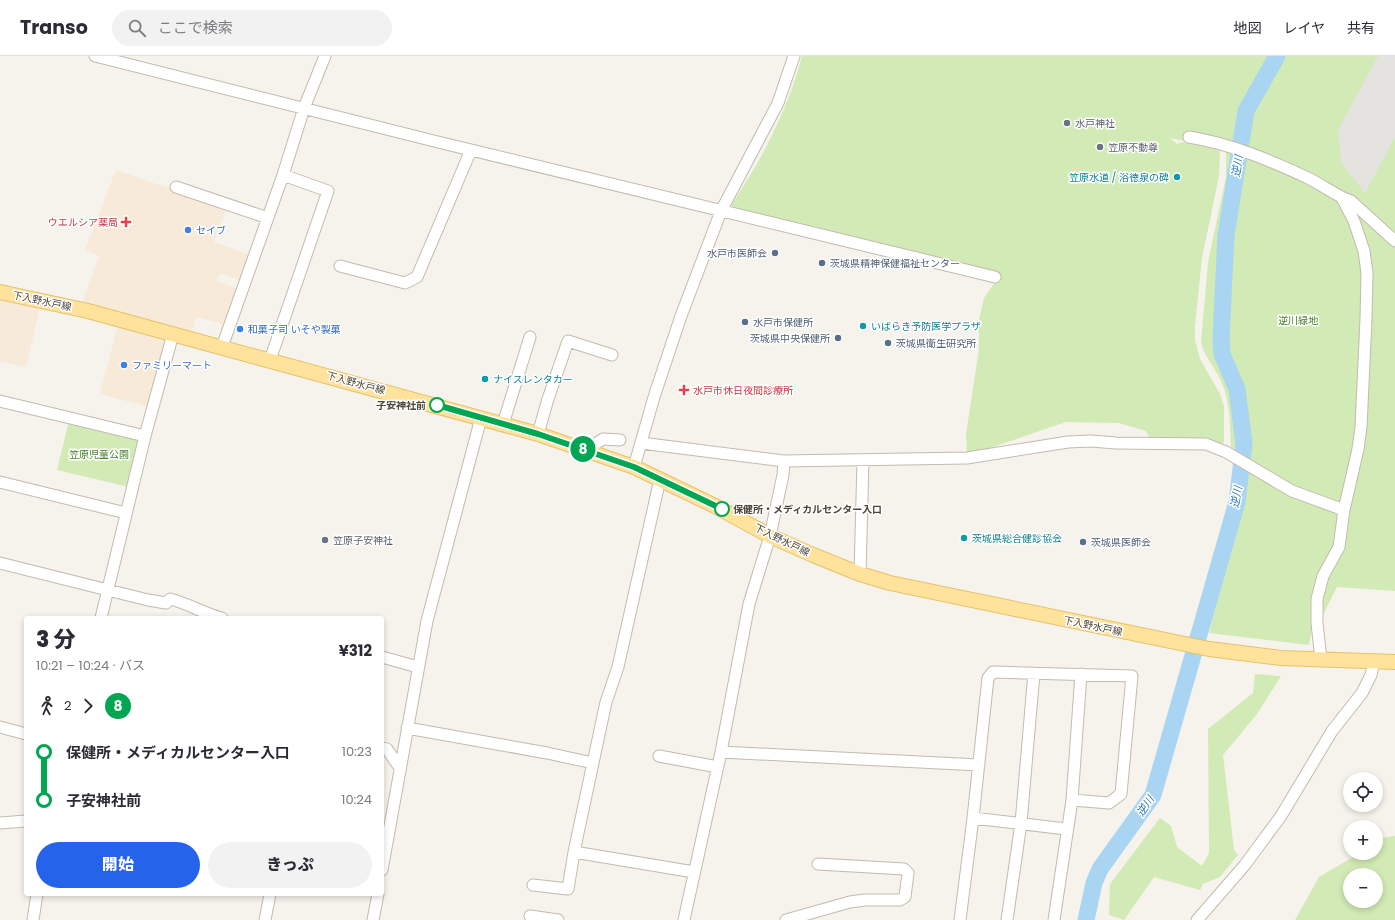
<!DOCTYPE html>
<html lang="ja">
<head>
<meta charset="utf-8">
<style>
  :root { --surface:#fff; --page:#f2f2f3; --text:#2b2b33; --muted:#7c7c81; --line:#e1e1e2; --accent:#2563eb }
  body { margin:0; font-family:Poppins,"Noto Sans JP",sans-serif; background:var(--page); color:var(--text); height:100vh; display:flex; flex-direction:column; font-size:15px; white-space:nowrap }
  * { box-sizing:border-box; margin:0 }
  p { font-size:13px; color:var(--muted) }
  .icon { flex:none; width:22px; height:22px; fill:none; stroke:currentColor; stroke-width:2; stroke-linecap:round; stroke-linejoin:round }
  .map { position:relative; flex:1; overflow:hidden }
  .drawer { position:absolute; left:24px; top:560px; width:360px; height:280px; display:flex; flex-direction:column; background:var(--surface); border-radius:4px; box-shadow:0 2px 6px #0003 }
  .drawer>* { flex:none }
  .badge { padding:0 8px; border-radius:13px; font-size:14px; line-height:26px }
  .fabs { position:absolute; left:1343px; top:716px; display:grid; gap:8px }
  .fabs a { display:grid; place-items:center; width:40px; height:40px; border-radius:50%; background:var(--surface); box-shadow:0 2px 6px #0003; font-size:20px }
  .map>.badge { position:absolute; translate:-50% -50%; box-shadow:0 0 0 2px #fff }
  .legs { display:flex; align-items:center; gap:6px; height:44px; padding:0 12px; font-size:13px }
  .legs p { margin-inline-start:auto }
  .headline { display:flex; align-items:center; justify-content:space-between; height:68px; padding:0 12px }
  h1 { font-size:22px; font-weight:800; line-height:30px }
  .button { display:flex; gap:8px; margin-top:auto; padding:8px 12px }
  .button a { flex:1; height:46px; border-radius:24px; background:var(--accent); color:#fff; font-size:16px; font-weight:800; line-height:46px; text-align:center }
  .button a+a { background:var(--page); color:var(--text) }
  ul { padding:0 12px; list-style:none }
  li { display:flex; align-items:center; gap:14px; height:48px; font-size:15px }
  li i { display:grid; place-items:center; width:6px; height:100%; margin:0 5px; background:currentColor }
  li i::after { content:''; width:10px; height:10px; margin:-5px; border:3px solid; border-radius:50%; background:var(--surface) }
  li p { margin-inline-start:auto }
  li:first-child i { background:linear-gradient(#0000 50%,currentColor 0) }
  li:last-child i { background:linear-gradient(currentColor 50%,#0000 0) }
  header { display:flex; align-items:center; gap:24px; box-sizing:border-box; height:56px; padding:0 20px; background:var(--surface); border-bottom:1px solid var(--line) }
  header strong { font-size:19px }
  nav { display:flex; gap:22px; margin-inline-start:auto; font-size:14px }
  .search { width:280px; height:36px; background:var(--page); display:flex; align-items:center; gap:10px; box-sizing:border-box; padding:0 14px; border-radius:22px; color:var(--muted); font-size:15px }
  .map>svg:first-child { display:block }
  .commercial { fill:#f7ead8 }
  .green { fill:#d2eab5; fill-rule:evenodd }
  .parking { fill:#e5e3e0 }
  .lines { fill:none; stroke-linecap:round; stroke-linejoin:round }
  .river { stroke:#a9d4f2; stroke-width:17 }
  .minor-casing { stroke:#c2bbae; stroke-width:13 }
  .major-casing { stroke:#e6c16a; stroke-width:16 }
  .minor { stroke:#fff; stroke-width:11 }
  .major { stroke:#ffe39c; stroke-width:14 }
  .line-1-casing { stroke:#fff; stroke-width:9 }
  .line-1 { stroke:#00a651; stroke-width:6 }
  .worship-dot { fill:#6b7280; stroke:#fff; stroke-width:1.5 }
  .culture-dot { fill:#0f9aa8; stroke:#fff; stroke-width:1.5 }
  .health-dot { fill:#e0444e; stroke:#fff; stroke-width:1.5 }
  .shop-dot { fill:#3f7fe0; stroke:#fff; stroke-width:1.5 }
  .service-dot { fill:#5c6f8a; stroke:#fff; stroke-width:1.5 }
  .stop-1-dot { fill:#fff; stroke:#00a651; stroke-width:2 }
  .labels { text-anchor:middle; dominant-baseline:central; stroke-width:3; stroke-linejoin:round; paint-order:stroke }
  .worship-label { font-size:10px; fill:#5b616d; stroke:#fff; text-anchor:start }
  .culture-label { font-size:10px; fill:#0d838f; stroke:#fff; text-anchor:start }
  .health-label { font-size:10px; fill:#be3a42; stroke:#fff; text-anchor:end }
  .shop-label { font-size:10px; fill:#366cbe; stroke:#fff; text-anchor:start }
  .service-label { font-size:10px; fill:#4e5e75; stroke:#fff; text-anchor:start }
  .street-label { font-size:10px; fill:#4b4439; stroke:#fff }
  .park-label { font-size:10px; fill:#4a7f2a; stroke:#fff }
  .stop-label { font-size:10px; font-weight:bold; fill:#4b4439; stroke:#fff; text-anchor:end }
  .water-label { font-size:11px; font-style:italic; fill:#2e7ab2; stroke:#fff }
</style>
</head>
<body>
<header>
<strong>Transo</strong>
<div class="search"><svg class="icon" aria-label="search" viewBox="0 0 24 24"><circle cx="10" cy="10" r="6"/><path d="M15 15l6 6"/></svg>ここで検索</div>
<nav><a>地図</a><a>レイヤ</a><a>共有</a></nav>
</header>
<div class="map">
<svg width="1395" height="864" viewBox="0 0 1395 864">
  <rect width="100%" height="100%" fill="#f6f3ec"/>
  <path class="commercial" d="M116,114l110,38 -12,34 37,13 -9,26 -22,-8 -3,8 22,8 -13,36 -30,-8 -4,15 -110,-29 17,-47 -14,-6z
    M0,243l40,9 -14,59 -26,-6z
    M118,268l50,13 -19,70 -49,-13z"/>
  <path class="green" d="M802,0h593v535l-58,-4 -13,26h-9l-6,32 -100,-12 41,-172 -18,-13 -1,2c-1,-25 0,-50 -12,-73 -6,-12 -15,-21 -18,-35l7,-80 18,-85v-27l-56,-12 7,6 6,-2 37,8 -1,26 -17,82 -7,68v14l5,19 20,35 4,12v36l-3,2 -71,-5 -4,-8 -27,-8 -53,-1 -82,28 -17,2 -1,-18 13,-85v-30l5,-21 16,-23 -270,-68c31,-46 58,-97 72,-151z
    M69,365l71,17 -11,49 -72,-17z
    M1255,618l26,2 -24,38 -34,41 11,95 4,5 -18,22 -17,7 -3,6 -46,-13 -30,43 -15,-5 1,-31 50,-66 11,8 6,21 25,19 7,-13 -1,-124 45,-36z
    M1395,780v84h-100l24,-43 41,-24h16v-14zM1350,819h26v26h-26z"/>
  <path class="parking" d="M1378,0h17v81l-30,56 -24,-31 -3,-32z"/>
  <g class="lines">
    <path class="river" d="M1086,864l8,-37 6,-14 53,-74 84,-293 7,-58 -7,-55 -15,-35 -1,-16 5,-103 20,-124 31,-55"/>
    <defs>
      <path id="minor" d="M95,0l343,86 557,135
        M1189,81c43,7 83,24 121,42 14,7 26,17 41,22l44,40
        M176,131l92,31
        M340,210l65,17 12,-6 54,-127
        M222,291l61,-172 21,-67 21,-52
        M270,304l58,-169 -45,-16
        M0,345l145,35
        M503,368l27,-87
        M538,378l10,-35 20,-58 44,14
        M641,387l143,18 183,-3 101,-16 23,-1 25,2 90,1 20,8 66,39 52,19
        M586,394l17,-11 17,1
        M634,411l20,-70 27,-81 40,-105 57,-108 16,-47
        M0,426l126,31
        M0,507l148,37 18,3 4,-4c18,4 34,15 52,19
        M860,518l3,-114
        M101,562l44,-182 28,-102
        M382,601l36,10
        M1321,604l-4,-37v-24l6,-23 16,-29 5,-37 14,-61 3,-22 5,-108 1,-46 -3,-22 -10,-30 -12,-23
        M0,671l26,7
        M407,672l140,25 46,10
        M382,692l5,1 13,19
        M721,696l258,13
        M659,700l59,11
        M973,762l93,11
        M0,767l26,-2
        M574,796l120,20
        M382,814l45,-249 54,-203
        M533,829l35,4 6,-37 32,-150 12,-35 42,-188
        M530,860l28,4
        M33,864l4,-26
        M265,864l5,-26
        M373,864l5,-26
        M684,864l37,-168 28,-148 21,-68 13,-61 1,-14
        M786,864l64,-18 15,-2h35l5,-3 3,-24 -4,-4 -86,-5
        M960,864l13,-102 15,-140 5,-6 139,4 -11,118 -12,9 -37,-3
        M1007,864l14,-97 13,-150
        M1054,864l18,-120 9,-126
        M1197,864l47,-54 37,-50 51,-85 30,-38 9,-18 3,-14"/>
      <path id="major" d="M0,236l88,19 450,123 96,33 81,39 55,30 43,19 47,19 30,9 319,66 72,9 114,4"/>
    </defs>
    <use href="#minor" class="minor-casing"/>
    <use href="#major" class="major-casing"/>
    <use href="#minor" class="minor"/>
    <use href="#major" class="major"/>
  </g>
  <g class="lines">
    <defs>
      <path id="line-1" d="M437,349l101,29 96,33 88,42"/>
    </defs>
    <use href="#line-1" class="line-1-casing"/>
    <use href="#line-1" class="line-1"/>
  </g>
  <g class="worship-dot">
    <circle cx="1067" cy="67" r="4"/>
    <circle cx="1100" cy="91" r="4"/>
    <circle cx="325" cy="484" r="4"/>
  </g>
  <g class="culture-dot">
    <circle cx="1177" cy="121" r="4"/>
    <circle cx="863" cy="270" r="4"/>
    <circle cx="485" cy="323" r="4"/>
    <circle cx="964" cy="482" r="4"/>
  </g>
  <g class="health-dot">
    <path d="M124 160h4v4h4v4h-4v4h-4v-4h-4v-4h4z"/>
    <path d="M682 328h4v4h4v4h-4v4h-4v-4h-4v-4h4z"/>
  </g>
  <g class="shop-dot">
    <circle cx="188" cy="174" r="4"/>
    <circle cx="240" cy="273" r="4"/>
    <circle cx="124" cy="309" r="4"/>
  </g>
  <g class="service-dot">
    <circle cx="775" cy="197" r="4"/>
    <circle cx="822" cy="207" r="4"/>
    <circle cx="745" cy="266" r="4"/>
    <circle cx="838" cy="282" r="4"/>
    <circle cx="888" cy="287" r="4"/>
    <circle cx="1083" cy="486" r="4"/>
  </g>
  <g class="stop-1-dot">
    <circle cx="437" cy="349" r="7"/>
    <circle cx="722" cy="453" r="7"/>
  </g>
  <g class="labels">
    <g class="worship-label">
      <text x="1075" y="67">水戸神社</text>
      <text x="1108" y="91">笠原不動尊</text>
      <text x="333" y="484">笠原子安神社</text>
    </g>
    <g class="culture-label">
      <text x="1169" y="121" text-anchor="end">笠原水道 / 浴徳泉の碑</text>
      <text x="871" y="270">いばらき予防医学プラザ</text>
      <text x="493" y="323">ナイスレンタカー</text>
      <text x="972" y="482">茨城県総合健診協会</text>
    </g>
    <g class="health-label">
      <text x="118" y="166">ウエルシア薬局</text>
      <text x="693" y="334" text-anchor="start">水戸市休日夜間診療所</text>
    </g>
    <g class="shop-label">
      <text x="196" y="174">セイブ</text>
      <text x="248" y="273">和菓子司 いそや製菓</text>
      <text x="132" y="309">ファミリーマート</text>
    </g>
    <g class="service-label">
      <text x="767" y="197" text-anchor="end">水戸市医師会</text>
      <text x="830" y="207">茨城県精神保健福祉センター</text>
      <text x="753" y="266">水戸市保健所</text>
      <text x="830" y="282" text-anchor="end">茨城県中央保健所</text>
      <text x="896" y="287">茨城県衛生研究所</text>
      <text x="1091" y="486">茨城県医師会</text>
    </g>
    <g class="street-label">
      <text transform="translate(42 245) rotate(12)">下入野水戸線</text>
      <text transform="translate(356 327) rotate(15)">下入野水戸線</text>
      <text transform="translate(782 484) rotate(26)">下入野水戸線</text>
      <text transform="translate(1093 570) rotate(12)">下入野水戸線</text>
    </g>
    <g class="park-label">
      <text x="1298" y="264">逆川緑地</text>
      <text x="99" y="398">笠原児童公園</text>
    </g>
    <g class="stop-label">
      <text x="426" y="349">子安神社前</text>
      <text x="733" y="453" text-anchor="start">保健所・メディカルセンター入口</text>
    </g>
    <g class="water-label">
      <text transform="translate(1237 110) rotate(-81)">逆川</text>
      <text transform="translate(1236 441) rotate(-80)">逆川</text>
      <text transform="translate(1145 750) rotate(-56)">逆川</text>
    </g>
  </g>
</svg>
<div class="fabs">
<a><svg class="icon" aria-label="locate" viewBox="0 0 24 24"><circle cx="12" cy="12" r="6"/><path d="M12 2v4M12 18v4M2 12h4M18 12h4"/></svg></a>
<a>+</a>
<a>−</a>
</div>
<b class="badge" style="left:583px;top:393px;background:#00a651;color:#fff">8</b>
<section class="drawer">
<div class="headline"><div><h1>3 分</h1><p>10:21 – 10:24 · バス</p></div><b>¥312</b></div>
<div class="legs"><svg class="icon" aria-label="walk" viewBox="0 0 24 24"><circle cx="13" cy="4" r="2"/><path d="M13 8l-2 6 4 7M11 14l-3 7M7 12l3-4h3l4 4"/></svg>2<svg class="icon" aria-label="forward" viewBox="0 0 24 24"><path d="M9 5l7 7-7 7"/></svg><b class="badge" style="background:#00a651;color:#fff">8</b></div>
<ul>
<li><i style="color:#00a651"></i><b>保健所・メディカルセンター入口</b><p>10:23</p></li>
<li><i style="color:#00a651"></i><b>子安神社前</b><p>10:24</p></li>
</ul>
<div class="button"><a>開始</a><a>きっぷ</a></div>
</section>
</div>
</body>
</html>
